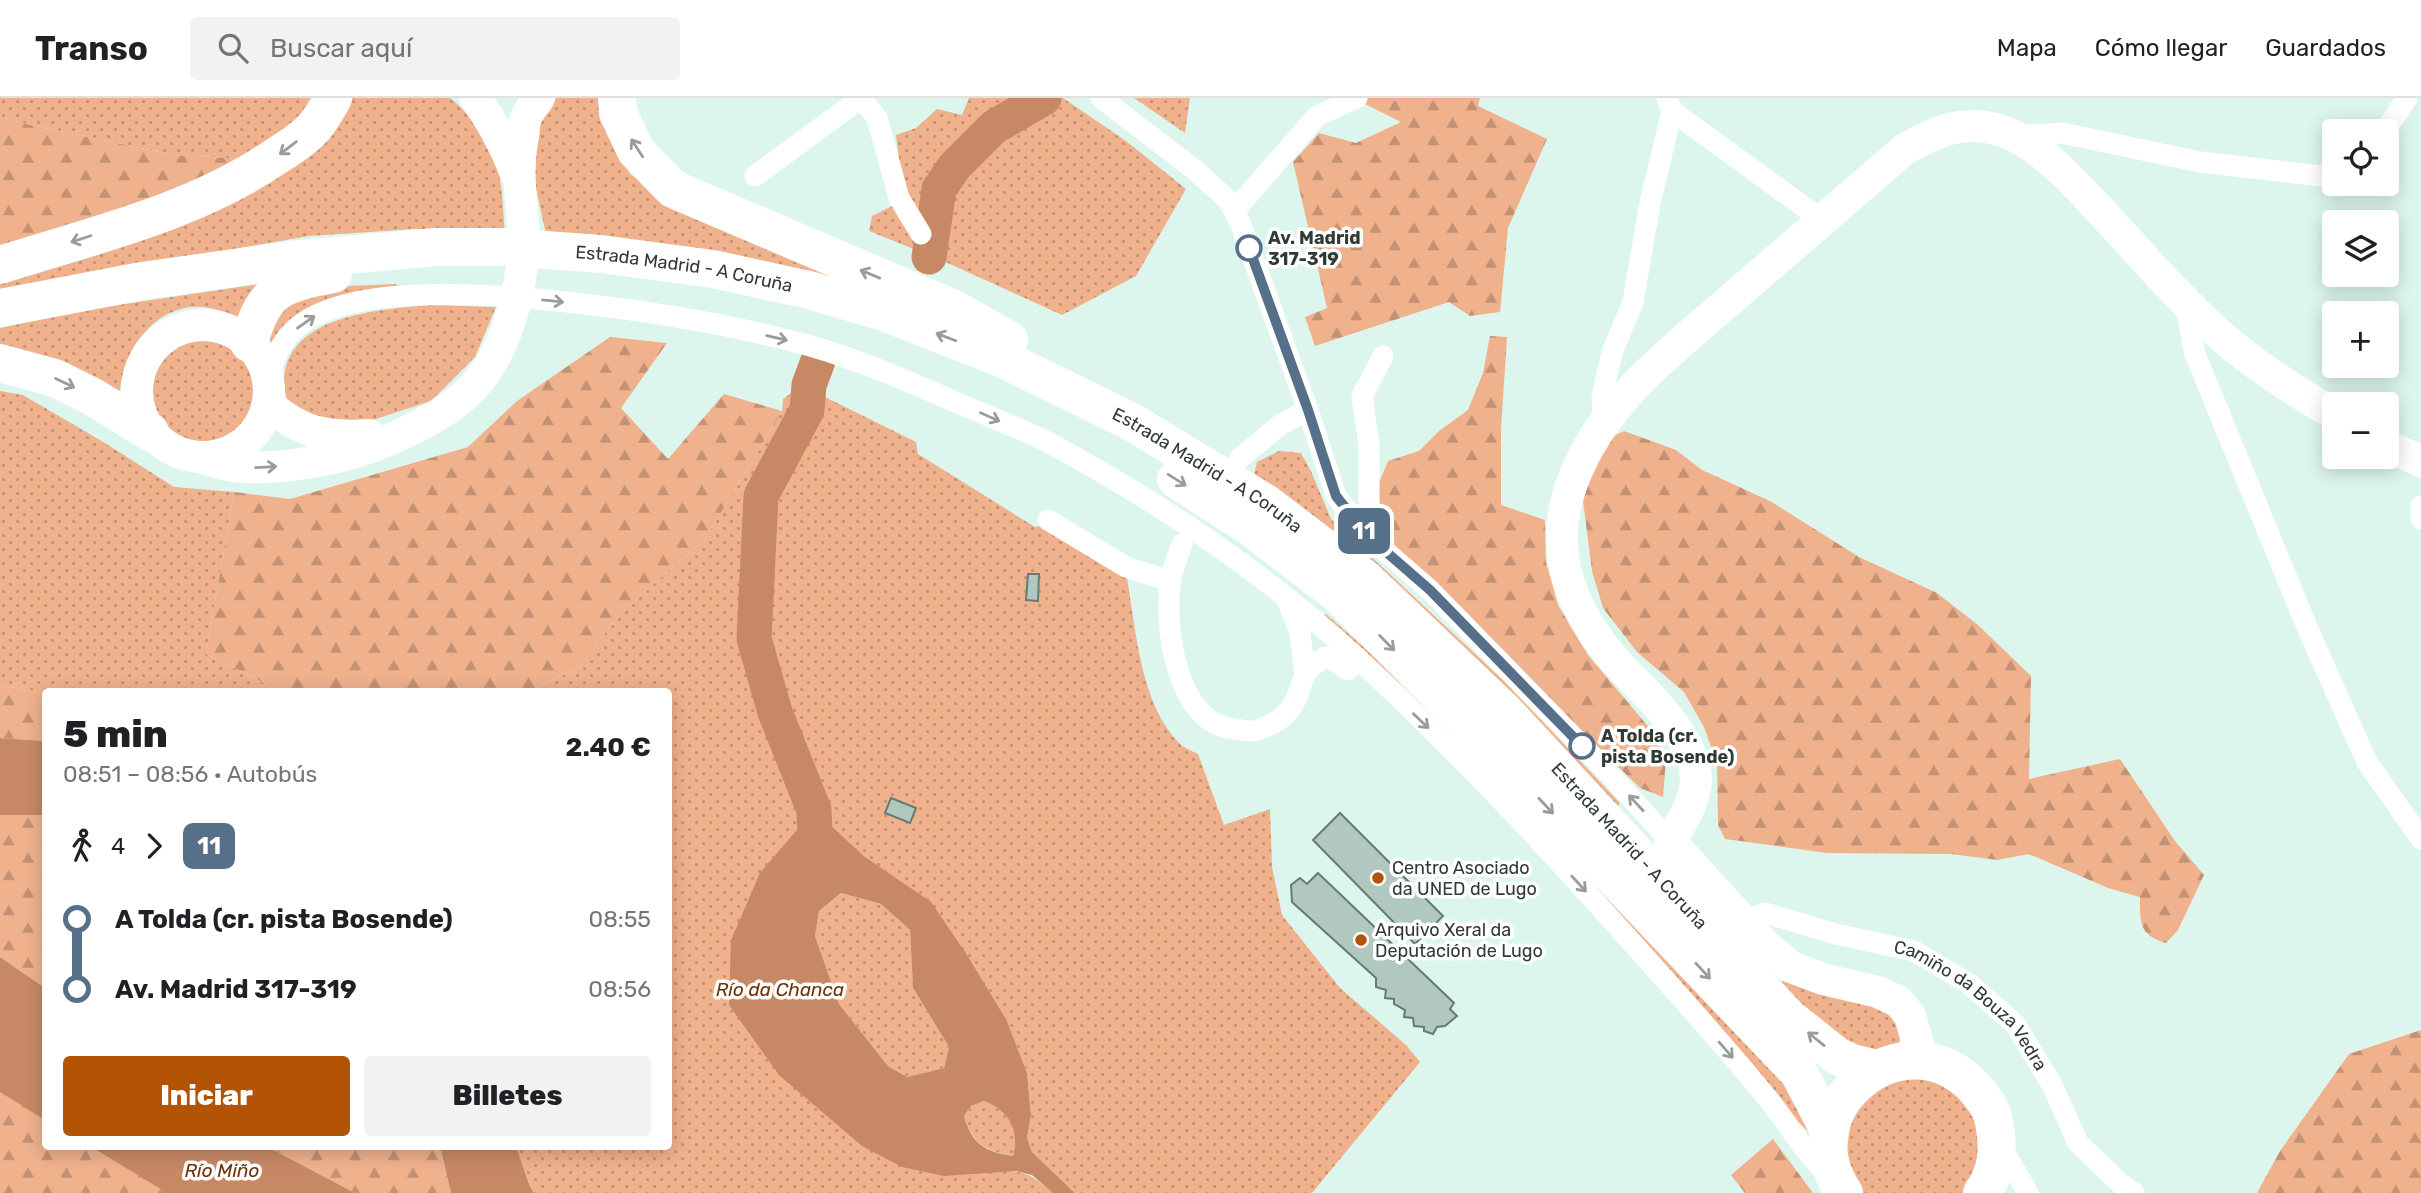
<!DOCTYPE html>
<html lang="es">
<head>
<meta charset="utf-8">
<style>
  :root { --surface:#fff; --page:#f2f2f2; --text:#202124; --muted:#757577; --line:#e0e0e0; --accent:#b25404 }
  body { margin:0; font-family:Rubik,sans-serif; background:var(--page); color:var(--text); height:100vh; display:flex; flex-direction:column; font-size:26px; white-space:nowrap }
  * { box-sizing:border-box; margin:0 }
  p { font-size:23px; color:var(--muted) }
  .icon { flex:none; width:38px; height:38px; fill:none; stroke:currentColor; stroke-width:2; stroke-linecap:round; stroke-linejoin:round }
  .map { position:relative; flex:1; overflow:hidden }
  .drawer { position:absolute; left:42px; top:590px; width:630px; height:462px; display:flex; flex-direction:column; background:var(--surface); border-radius:7px; box-shadow:0 4px 18px #0003 }
  .drawer>* { flex:none }
  .badge { padding:0 14px; border-radius:10px; font-size:24px; line-height:46px }
  .buttons { position:absolute; left:2322px; top:21px; display:grid; gap:14px }
  .buttons a { display:grid; place-items:center; width:77px; height:77px; border-radius:7px; background:var(--surface); box-shadow:0 4px 18px #0003; font-size:35px }
  .map>.badge { position:absolute; translate:-50% -50%; box-shadow:0 0 0 4px #fff }
  .legs { display:flex; align-items:center; gap:10px; height:77px; padding:0 21px; font-size:23px }
  .legs p { margin-inline-start:auto }
  .summary { display:flex; align-items:center; justify-content:space-between; height:119px; padding:0 21px }
  h1 { font-size:38px; font-weight:800; line-height:52px }
  .primary-button { display:flex; gap:14px; margin-top:auto; padding:14px 21px }
  .primary-button a { flex:1; height:80px; border-radius:7px; background:var(--accent); color:#fff; font-size:28px; font-weight:800; line-height:80px; text-align:center }
  .primary-button a+a { background:var(--page); color:var(--text) }
  ul { padding:0 21px; list-style:none }
  li { display:flex; align-items:center; gap:24px; height:70px; font-size:26px }
  li i { display:grid; place-items:center; width:10px; height:100%; margin:0 9px; background:currentColor }
  li i::after { content:''; width:18px; height:18px; margin:-9px; border:5px solid; border-radius:50%; background:var(--surface) }
  li p { margin-inline-start:auto }
  li:first-child i { background:linear-gradient(#0000 50%,currentColor 0) }
  li:last-child i { background:linear-gradient(currentColor 50%,#0000 0) }
  header { display:flex; align-items:center; gap:42px; box-sizing:border-box; height:98px; padding:0 35px; background:var(--surface); border-bottom:2px solid var(--line) }
  header strong { font-size:33px }
  nav { display:flex; gap:38px; margin-inline-start:auto; font-size:24px }
  .search { width:490px; height:63px; background:var(--page); display:flex; align-items:center; gap:18px; box-sizing:border-box; padding:0 24px; border-radius:7px; color:var(--muted); font-size:26px }
  .map>svg:first-child { display:block }
  .grass { fill:url(#grass-dots) }
  .forest { fill:url(#forest-firs) }
  .water { fill:#c78965; fill-rule:evenodd }
  .lines { fill:none; stroke-linecap:round; stroke-linejoin:round }
  .river { stroke:#c78965; stroke-width:35 }
  .building { fill:#b0c8bf; stroke:#657b73; stroke-width:2 }
  .street { stroke:#fff; stroke-width:21 }
  .secondary { stroke:#fff; stroke-width:32 }
  .highway { stroke:#fff; stroke-width:38 }
  .oneway { stroke:#989c9b }
  .line-1-casing { stroke:#fff; stroke-width:16 }
  .line-1 { stroke:#57708a; stroke-width:10 }
  .stop-1-dot { fill:#fff; stroke:#57708a; stroke-width:3.5 }
  .poi-dot { fill:#b25404; stroke:#fff; stroke-width:2.5 }
  .labels { text-anchor:middle; dominant-baseline:central; stroke-width:7; stroke-linejoin:round; paint-order:stroke }
  .stop-label { font-size:18px; font-weight:bold; fill:#303a37; stroke:#fff; text-anchor:start }
  .street-label { font-size:18px; fill:#303a37; stroke:#fff }
  .poi-label { font-size:18px; fill:#303a37; stroke:#fff; text-anchor:start }
  .water-label { font-size:19px; font-style:italic; fill:#6d3308; stroke:#fff }
</style>
</head>
<body>
<header>
<strong>Transo</strong>
<div class="search"><svg class="icon" aria-label="search" viewBox="0 0 24 24"><circle cx="10" cy="10" r="6"/><path d="M15 15l6 6"/></svg>Buscar aquí</div>
<nav><a>Mapa</a><a>Cómo llegar</a><a>Guardados</a></nav>
</header>
<div class="map">
<svg width="2421" height="1095" viewBox="0 0 2421 1095">
  <defs>
    <pattern id="grass-dots" width="8" height="8" patternUnits="userSpaceOnUse" patternTransform="scale(1.75)"><rect width="8" height="8" fill="#f0b18d"/><path d="M2 2h.1M6 6h.1" fill="none" stroke="#c39174" stroke-width="1.8" stroke-linecap="round"/></pattern>
    <pattern id="forest-firs" width="22" height="20" patternUnits="userSpaceOnUse" patternTransform="scale(1.75)"><rect width="22" height="20" fill="#f0b18d"/><path d="M5 1l3.5 6h-7zM16 11l3.5 6h-7z" fill="#c39174"/></pattern>
  </defs>
  <rect width="100%" height="100%" fill="#ddf6ed"/>
  <path class="grass" d="M0,0h315l-15,23 -53,38 -73,-4 -148,-31 -26,-7z
    M343,0h107c21,17 43,43 48,71 5,21 5,44 7,65l-91,-5 -105,7 -309,54v-12l91,-30z
    M556,0h48l6,27 20,49 42,26 239,106 -364,-67 -17,-78 9,-38z
    M969,0h94l63,43 60,48 -50,87 -74,39 -121,-55 -72,-29 3,-15 32,-16 -8,-65 20,-7 21,-19 25,6z
    M1134,0h56l-5,35z
    M273,184l-31,37c-16,-7 -34,-14 -52,-12 -47,7 -70,54 -71,96l-119,-47v-28l84,-18z
    M395,186l6,3c-56,9 -93,6 -130,56l-2,-9 3,-19 52,-28z
    M428,207l68,2 -21,50 -44,44 -83,27 -59,-22c-2,-7 -5,-15 -5,-22 -1,-69 95,-74 144,-79z
    M153 293a50 50 0 1 1 100 0a50 50 0 1 1-100 0Z
    M798,290l23,7 95,47 2,12 117,73 10,-2 82,53c9,52 13,125 52,165 5,5 13,8 19,11l26,71 46,-16 2,58 10,48 58,73 66,57 14,17 -108,131h-237l-43,-41 -5,-14 4,-23 -4,-42 -20,-52 -142,-164 -51,-46 -83,129 254,232c36,-2 40,-3 68,21h-519l-4,-6 -14,-41h152v-455h-138l49,-24 42,-54 84,-74 77,-128 1,-12z
    M0,293l23,4 82,48 69,44 60,5 -28,162 74,37 -235,2 -45,-8z
    M1279,353l22,2 10,18 20,48 173,162 116,122 -5,7 -361,-335 3,-13z
    M1326,516l82,72 383,404 17,41 -27,-24 -458,-489z
    M841,795l40,11 29,26 3,58 36,59 -5,21 -37,9 -19,-11 -49,-62 -24,-68 4,-25z
    M1785,880l89,26 21,14 7,20 -8,10 -34,4 -81,-66z
    M1923,977l47,27 15,53 -19,38h-105l-16,-28 7,-54 18,-22z
    M984,1003c26,10 36,28 29,55 -28,-5 -40,-12 -49,-40l7,-10z"/>
  <path class="forest" d="M1353,0h127l-2,8 69,33 -39,89 -8,84 -30,4 -21,-14 -134,44 -10,-29 22,-9 -34,-146 26,-29 37,10 45,-21z
    M0,19l26,7 148,31 73,4 -105,45 -142,42z
    M1490,238l17,1 -6,92v76l44,15 1,42 12,43 30,50 64,76 14,29 -3,37 -23,-9 -276,-269 24,-58 31,-10 20,-20 29,-21 15,-37z
    M610,239l57,6 -46,65 47,51 56,-65 58,17 -77,128 -84,74 -42,54 -49,24h-250l-74,-37 28,-162 56,7 178,-52 49,-46z
    M1624,333l52,19 26,20 68,31 89,56 78,36 41,32 53,51 -2,103 91,-20 55,82 29,34 -26,55 -12,13c-27,-8 -26,-20 -26,-46l-32,-9 -79,-34 -32,6 -46,-6 -124,-1 -102,-14 -7,-14 -1,-62 -13,-36 -20,-35 -47,-40 -34,-44 -11,-37 -11,-86 24,-45z
    M0,587l45,8v48l-45,-3z
    M0,717h45v173l-45,-31z
    M2421,932v163h-164l23,-42 69,-97z
    M0,993l45,22 1,33h60l77,47h-183z
    M1773,1041l40,54h-68l-14,-18z
    M266,1048h174l11,47h-96z"/>
  <path class="water" d="M0,640l45,3v74h-45z
    M814,712l51,47 66,45 36,53 40,66 20,52 4,42 -4,23 5,14 43,41h-22l-21,-18 -16,-4 -72,5 -42,-9 -40,-21 -83,-71 -50,-70 2,-65 29,-67zM841,795l40,11 29,26 3,58 36,59 -5,21 -37,9 -19,-11 -49,-62 -24,-68 4,-25zM984,1003c25,10 36,28 29,55 -28,-4 -41,-12 -49,-40l7,-10z
    M0,859l45,31v132l-45,-28z
    M90,1048h176l89,47h-188z
    M440,1048h76l14,41 4,6h-83z"/>
  <g class="lines">
    <path class="river" d="M929,159l10,-68 16,-23 39,-39 50,-29
      M809,757l6,-20 -1,-25 -39,-98 -21,-73 7,-143 46,-86 2,-25 9,-24"/>
  </g>
  <path class="building" d="M1028,476h11l-1,27 -12,-1z
    M891,700l25,10 -6,15 -25,-10z
    M1340,715l103,103 -28,28 -102,-104z
    M1318,775l136,130 -4,6 7,7 -12,10 -8,1 -4,7 -9,-3v-4l-10,-1 -1,-8 -9,-1 1,-7 -11,-6v-5l-9,-1 1,-8 -10,-3v-9l-84,-76 -1,-17 9,-7 7,6z"/>
  <g class="lines">
    <g class="street">
      <path d="M861,0l16,20 22,80 22,36"/>
      <path d="M1101,0l94,72 33,30 13,25 67,185 28,86 33,41 61,53 171,175 69,76"/>
      <path d="M1672,13l150,109"/>
      <path d="M2385,33l22,-33"/>
      <path d="M2016,38l46,-3 138,29 121,14 13,-2"/>
      <path d="M755,78l106,-78"/>
      <path d="M1234,113l83,-95 40,-18"/>
      <path d="M2185,204l10,52 112,273 60,135 54,77"/>
      <path d="M268,279c5,-15 11,-31 22,-43 42,-47 164,-41 222,-37 99,8 199,22 295,48 53,15 103,37 153,59 32,14 66,26 97,43 106,58 210,128 299,210 83,76 161,158 236,241 58,65 117,129 172,196 23,27 40,59 66,83"/>
      <path d="M1604,325l-2,-27 11,-46 20,-48 17,-99 22,-92 -5,-13"/>
      <path d="M1239,361l41,-34 28,-15"/>
      <path d="M2421,408v13"/>
      <path d="M1048,422l78,47 44,14"/>
      <path d="M1376,445l-7,-41v-58l-7,-48 21,-40"/>
      <path d="M1182,446c-4,11 -9,23 -11,36 -8,44 5,144 63,149 8,1 19,4 26,0 12,-4 23,-10 31,-21 15,-22 5,-36 35,-51l11,5 11,8 7,-14"/>
      <path d="M1288,504l12,31 5,40"/>
      <path id="s1" d="M1743,823l22,-8 71,21 78,17 54,32 47,41 37,61 26,58 43,41 13,9"/>
      <path d="M1999,1045l29,50"/>
    </g>
    <path class="secondary" d="M475,0c18,24 30,48 41,76
      M137 293a66 66 0 1 1 132 0a66 66 0 1 1-132 0Z
      M268,306c33,29 58,34 101,31
      M2387,348l34,15
      M199,359c16,5 31,10 47,10 43,2 101,-9 140,-26 28,-12 55,-25 78,-45 44,-37 63,-120 59,-176 -3,-32 -6,-51 0,-84 1,-6 1,-15 4,-21 3,-6 9,-12 12,-17
      M1919,963l-1,-17 -8,-28 -11,-14 -21,-10 -55,-13 -32,-12 -27,-23 -94,-103c12,-19 26,-40 26,-63 -1,-29 -27,-61 -46,-81 -16,-17 -34,-33 -47,-51 -43,-57 -55,-115 -23,-182 33,-71 100,-120 157,-170 56,-48 112,-97 168,-145 34,-19 61,-31 100,-17 37,14 67,49 94,77 36,39 71,80 110,116 37,35 81,63 125,89"/>
    <g class="highway">
      <path d="M617,0l1,15 18,38 37,38 279,119 57,32"/>
      <path d="M0,167c94,-30 196,-53 278,-110 13,-8 28,-18 38,-30 6,-8 12,-18 17,-27"/>
      <path id="s2" d="M0,210l142,-27 148,-21 146,-13h69l96,7 112,15 96,21 75,22 117,46 129,63 137,83 97,74 140,133 284,306 49,39 15,7 24,6"/>
      <path d="M249,245c15,-54 31,-59 84,-69"/>
      <path d="M0,265l55,15 38,19 57,35"/>
      <path d="M1176,381l73,47 90,69 122,122 338,356 30,57"/>
      <path d="M1844,1095c-58,-84 58,-179 129,-107 9,10 19,22 21,36 5,26 4,49 -12,71"/>
    </g>
  </g>
  <defs><path id="oneway-shaft" d="M-6 0H5M1.5-3L5.5 0L1.5 3" fill="none" stroke-width="1.6" stroke-linecap="round" stroke-linejoin="round" transform="scale(1.75)"/></defs>
  <g class="oneway">
    <use href="#oneway-shaft" transform="translate(288 50) rotate(143)"/>
    <use href="#oneway-shaft" transform="translate(637 50) rotate(-123)"/>
    <use href="#oneway-shaft" transform="translate(81 141) rotate(162)"/>
    <use href="#oneway-shaft" transform="translate(870 176) rotate(-157)"/>
    <use href="#oneway-shaft" transform="translate(553 203) rotate(6)"/>
    <use href="#oneway-shaft" transform="translate(306 224) rotate(-35)"/>
    <use href="#oneway-shaft" transform="translate(946 239) rotate(-159)"/>
    <use href="#oneway-shaft" transform="translate(777 240) rotate(13)"/>
    <use href="#oneway-shaft" transform="translate(65 285) rotate(26)"/>
    <use href="#oneway-shaft" transform="translate(990 319) rotate(24)"/>
    <use href="#oneway-shaft" transform="translate(266 369) rotate(-3)"/>
    <use href="#oneway-shaft" transform="translate(1177 382) rotate(32)"/>
    <use href="#oneway-shaft" transform="translate(1387 545) rotate(45)"/>
    <use href="#oneway-shaft" transform="translate(1421 623) rotate(44)"/>
    <use href="#oneway-shaft" transform="translate(1636 705) rotate(-133)"/>
    <use href="#oneway-shaft" transform="translate(1546 708) rotate(47)"/>
    <use href="#oneway-shaft" transform="translate(1579 786) rotate(47)"/>
    <use href="#oneway-shaft" transform="translate(1703 873) rotate(47)"/>
    <use href="#oneway-shaft" transform="translate(1816 941) rotate(-141)"/>
    <use href="#oneway-shaft" transform="translate(1726 952) rotate(49)"/>
  </g>
  <g class="lines">
    <defs>
      <path id="line-1" d="M1249,150l59,162 28,86 33,41 61,53 152,156"/>
    </defs>
    <use href="#line-1" class="line-1-casing"/>
    <use href="#line-1" class="line-1"/>
  </g>
  <g class="stop-1-dot">
    <circle cx="1249" cy="150" r="12"/>
    <circle cx="1582" cy="648" r="12"/>
  </g>
  <g class="poi-dot">
    <circle cx="1378" cy="780" r="7"/>
    <circle cx="1361" cy="842" r="7"/>
  </g>
  <g class="labels">
    <g class="stop-label">
      <text x="1268" y="140">Av. Madrid<tspan x="1268" dy="21">317-319</tspan></text>
      <text x="1601" y="638">A Tolda (cr.<tspan x="1601" dy="21">pista Bosende)</tspan></text>
    </g>
    <g class="street-label">
      <text stroke="none"><textPath href="#s2" startOffset="690">Estrada Madrid - A Coruña</textPath></text>
      <text stroke="none"><textPath href="#s2" startOffset="1256">Estrada Madrid - A Coruña</textPath></text>
      <text stroke="none"><textPath href="#s2" startOffset="1824">Estrada Madrid - A Coruña</textPath></text>
      <text stroke="none"><textPath href="#s1" startOffset="256">Camiño da Bouza Vedra</textPath></text>
    </g>
    <g class="poi-label">
      <text x="1392" y="770">Centro Asociado<tspan x="1392" dy="21">da UNED de Lugo</tspan></text>
      <text x="1375" y="832">Arquivo Xeral da<tspan x="1375" dy="21">Deputación de Lugo</tspan></text>
    </g>
    <g class="water-label">
      <text x="780" y="891">Río da Chanca</text>
      <text x="222" y="1072">Río Miño</text>
    </g>
  </g>
</svg>
<div class="buttons">
<a><svg class="icon" aria-label="locate" viewBox="0 0 24 24"><circle cx="12" cy="12" r="6"/><path d="M12 2v4M12 18v4M2 12h4M18 12h4"/></svg></a>
<a><svg class="icon" aria-label="layers" viewBox="0 0 24 24"><path d="M12 4l9 5-9 5-9-5zM3 14l9 5 9-5"/></svg></a>
<a>+</a>
<a>−</a>
</div>
<b class="badge" style="left:1364px;top:433px;background:#57708a;color:#fff">11</b>
<section class="drawer">
<div class="summary"><div><h1>5 min</h1><p>08:51 – 08:56 · Autobús</p></div><b>2.40 €</b></div>
<div class="legs"><svg class="icon" aria-label="walk" viewBox="0 0 24 24"><circle cx="13" cy="4" r="2"/><path d="M13 8l-2 6 4 7M11 14l-3 7M7 12l3-4h3l4 4"/></svg>4<svg class="icon" aria-label="forward" viewBox="0 0 24 24"><path d="M9 5l7 7-7 7"/></svg><b class="badge" style="background:#57708a;color:#fff">11</b></div>
<ul>
<li><i style="color:#57708a"></i><b>A Tolda (cr. pista Bosende)</b><p>08:55</p></li>
<li><i style="color:#57708a"></i><b>Av. Madrid 317-319</b><p>08:56</p></li>
</ul>
<div class="primary-button"><a>Iniciar</a><a>Billetes</a></div>
</section>
</div>
</body>
</html>
